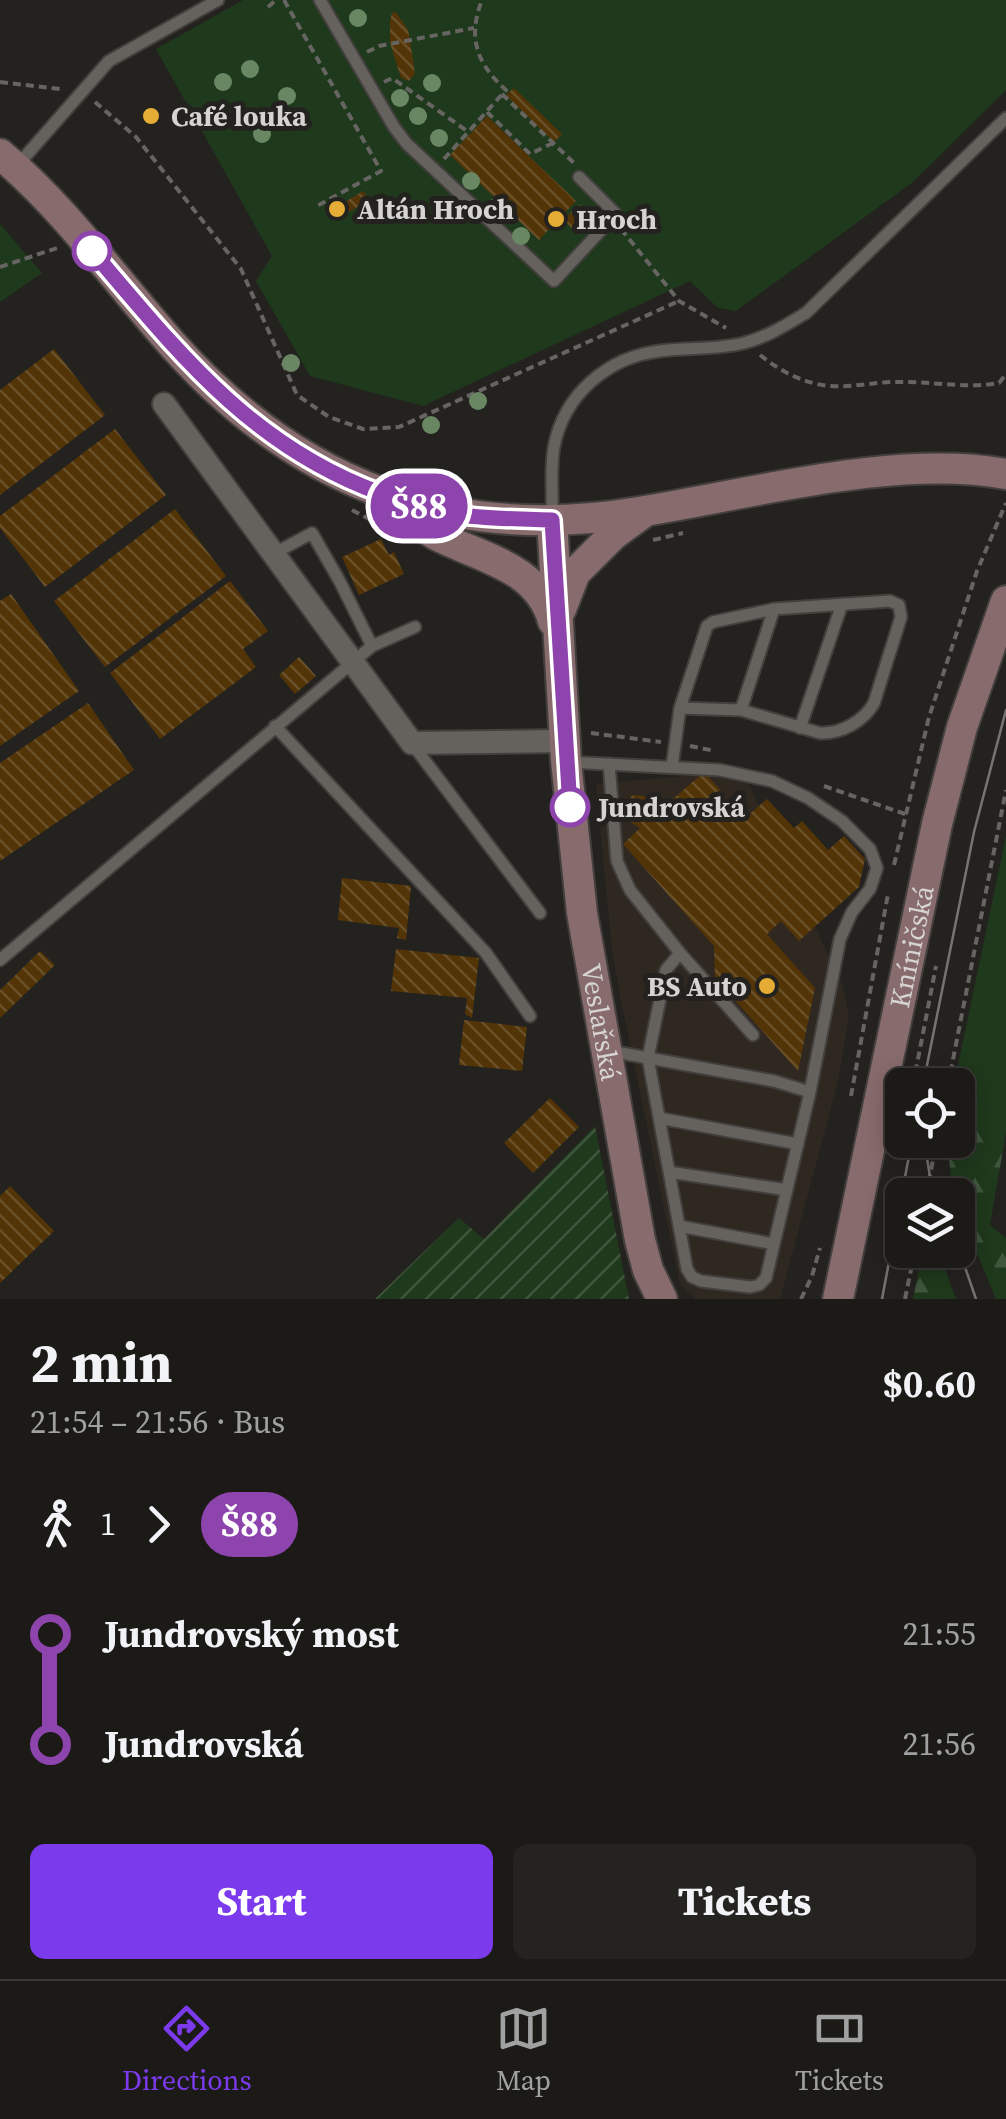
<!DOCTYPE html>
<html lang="en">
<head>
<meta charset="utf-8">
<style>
  :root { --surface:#1b1a17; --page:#242320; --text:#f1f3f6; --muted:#a0a1a1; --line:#393836; --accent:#7c3aed }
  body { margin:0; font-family:"Source Serif 4",serif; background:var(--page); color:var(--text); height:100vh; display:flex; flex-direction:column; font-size:38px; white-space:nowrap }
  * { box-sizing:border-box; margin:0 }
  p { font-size:32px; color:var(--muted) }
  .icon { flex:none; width:55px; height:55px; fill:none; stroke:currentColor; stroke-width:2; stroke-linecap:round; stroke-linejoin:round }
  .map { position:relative; height:1299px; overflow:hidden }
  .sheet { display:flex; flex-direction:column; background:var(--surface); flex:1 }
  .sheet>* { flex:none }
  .badge { padding:0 20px; border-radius:32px; font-size:35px; line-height:65px }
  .buttons { position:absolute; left:885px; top:1068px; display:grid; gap:20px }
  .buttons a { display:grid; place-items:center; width:90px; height:90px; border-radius:15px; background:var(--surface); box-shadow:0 5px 25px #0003,0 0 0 2px var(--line); font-size:50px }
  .map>.badge { position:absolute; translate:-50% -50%; box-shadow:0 0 0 5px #fff }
  .legs { display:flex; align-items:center; gap:15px; height:110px; padding:0 30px; font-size:32px }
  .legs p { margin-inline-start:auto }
  .overview { display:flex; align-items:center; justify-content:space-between; height:170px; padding:0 30px }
  h1 { font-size:55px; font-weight:700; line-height:75px }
  .primary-button { display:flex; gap:20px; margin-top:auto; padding:20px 30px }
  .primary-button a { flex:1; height:115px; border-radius:15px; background:var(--accent); color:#fff; font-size:40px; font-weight:700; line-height:115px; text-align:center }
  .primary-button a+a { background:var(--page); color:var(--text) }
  ul { padding:0 30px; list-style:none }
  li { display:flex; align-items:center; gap:35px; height:110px; font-size:38px }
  li i { display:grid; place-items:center; width:15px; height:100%; margin:0 12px; background:currentColor }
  li i::after { content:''; width:25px; height:25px; margin:-12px; border:8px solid; border-radius:50%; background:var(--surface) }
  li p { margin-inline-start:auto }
  li:first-child i { background:linear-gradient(#0000 50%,currentColor 0) }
  li:last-child i { background:linear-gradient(currentColor 50%,#0000 0) }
  .dock { display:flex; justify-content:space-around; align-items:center; height:140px; border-top:2px solid var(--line); background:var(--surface); font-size:28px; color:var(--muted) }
  .dock a { display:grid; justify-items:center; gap:5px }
  .dock .selected { color:var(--accent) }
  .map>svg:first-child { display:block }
  .built { fill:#2f2821 }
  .green { fill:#1f391c }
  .forest { fill:url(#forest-firs) }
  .garden { fill:url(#garden-furrows) }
  .building { fill:url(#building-back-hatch) }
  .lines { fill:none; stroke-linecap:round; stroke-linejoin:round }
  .lane-casing { stroke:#423f3d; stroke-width:15 }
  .street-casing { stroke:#423f3d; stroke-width:26 }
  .secondary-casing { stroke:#423f3d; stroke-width:34 }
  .path { stroke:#676562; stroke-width:4; stroke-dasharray:8 5; stroke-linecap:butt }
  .lane { stroke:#65625e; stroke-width:11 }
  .street { stroke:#65625e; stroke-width:22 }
  .secondary { stroke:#886b6d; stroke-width:30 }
  .tram { stroke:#767472; stroke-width:2.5 }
  .tree { fill:#6a8764 }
  .line-1-casing { stroke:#fff; stroke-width:22 }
  .line-1 { stroke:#8e44ad; stroke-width:15 }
  .poi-dot { fill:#e5ad35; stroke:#24221f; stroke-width:4 }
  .stop-1-dot { fill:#fff; stroke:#8e44ad; stroke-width:5 }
  .labels { text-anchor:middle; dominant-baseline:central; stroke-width:10; stroke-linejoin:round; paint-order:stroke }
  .poi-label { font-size:28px; font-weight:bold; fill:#d6d4d2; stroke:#24221f; text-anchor:start }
  .stop-label { font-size:28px; font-weight:bold; fill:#d6d4d2; stroke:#24221f; text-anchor:start }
  .street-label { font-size:28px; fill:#d6d4d2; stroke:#24221f }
</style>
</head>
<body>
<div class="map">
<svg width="1006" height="1299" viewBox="0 0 1006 1299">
  <defs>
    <pattern id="forest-firs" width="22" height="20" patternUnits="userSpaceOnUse" patternTransform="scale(2.5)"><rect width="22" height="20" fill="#1f391c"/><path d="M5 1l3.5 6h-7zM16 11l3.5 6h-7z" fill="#3f553c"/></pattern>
    <pattern id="garden-furrows" width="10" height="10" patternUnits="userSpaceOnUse" patternTransform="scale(2.5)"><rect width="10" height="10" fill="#1f391c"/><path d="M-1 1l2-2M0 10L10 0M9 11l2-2" fill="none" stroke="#3f553c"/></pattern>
    <pattern id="building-back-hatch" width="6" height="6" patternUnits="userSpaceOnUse" patternTransform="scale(2.5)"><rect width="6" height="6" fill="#523406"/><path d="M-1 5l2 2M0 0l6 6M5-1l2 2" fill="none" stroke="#6a5029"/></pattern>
  </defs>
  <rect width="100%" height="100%" fill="#24221f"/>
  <path class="built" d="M743,771l100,216 6,29 -11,65 -58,218h-84l-16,-15 -59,-283 -9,-52 -16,-165z"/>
  <path class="green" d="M243,0h763v90l-93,92 -177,129 -18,-3 -28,-27 -267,125 -113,-30 -54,-95 16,-25 -116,-207z
    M0,224l42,49 -42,29z
    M1006,836v296l-49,-62z"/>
  <path class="forest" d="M957,1070l49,62 -16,93 16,13v61h-10l-38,-92v-12h-5l-6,-55h11v-55h-4z
    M923,1250h15l18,49h-43z"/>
  <path class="garden" d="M595,1126l34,173h-254l84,-81 25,21z"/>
  <path class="building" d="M396,12l12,18 2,10 5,34 -6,7 -8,-3 -11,-35v-22l2,-8z
    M514,88l48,46 -8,8 -48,-47z
    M487,116l89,85 -37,39 -89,-85z
    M363,191l6,9 -35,21 -5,-9z
    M580,205l13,12 -16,17 -14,-15z
    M54,349l51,66 -105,80v-105z
    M115,429l51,66 -121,92 -45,-59v-12z
    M175,509l51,67 -121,91 -51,-66z
    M381,539l8,16 5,-3 10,22 -45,21 -17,-38z
    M230,581l38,50 -25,18 13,18 -96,72 -50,-66z
    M11,594l68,97 -79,55v-145z
    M299,657l17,19 -21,18 -16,-19z
    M88,703l46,67 -134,91v-98z
    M704,772l41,46 22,-19 27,29 8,-7 26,29 16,-14 21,23 -6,28 -60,54 -18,-20 -14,13 48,54 -17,83 -83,-93 -1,-32 -91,-102 17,-16 -13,-8 -4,-7 1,-10 9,-8 11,1 7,6 5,12z
    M342,878l69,8 -5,54 -9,-2 2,-10 -61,-8z
    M396,949l83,9 -7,60 -7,-4 2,-16 -76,-7z
    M40,951l15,14 -55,53v-28z
    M464,1020l63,7 -5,44 -63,-6z
    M550,1098l29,29 -46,46 -29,-30z
    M10,1186l44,45 -54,52v-87z"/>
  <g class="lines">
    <defs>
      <path id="lane" d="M320,0l74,127 13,17 147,137 62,-67 -37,-37
        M16,167l93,-106 109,-61
        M552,516c1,-23 -2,-47 2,-69 10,-53 54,-90 106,-96 28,-4 56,-1 84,-8 23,-6 42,-18 62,-30l200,-195
        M273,554l39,-21 27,47 33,66
        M741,710l33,-101
        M275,726l211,227 44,63
        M800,728l42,-124
        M413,745l127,168
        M568,762l152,8 52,11 36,17 34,23 28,28 7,19 -7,21 -18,23 -12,27 -30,153 -36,-11 -164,-30
        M609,764l8,97 13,29 50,63 73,82
        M672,767l8,-59 61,2 79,23c21,1 44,-12 54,-30l27,-86 -2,-12 -9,-4 -116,8 -61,13 -6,4 -27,82
        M680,953l-14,17 -18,88 39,211 5,8 9,4 49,6 9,-2 7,-7 44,-186
        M0,960l372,-314 43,-19
        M659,1118l139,26
        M669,1172l118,18
        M679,1226l95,18"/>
      <path id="street" d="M164,404l248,339 152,-2"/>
      <g id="secondary">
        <path d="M0,154c65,54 116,127 172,190 126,142 280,199 467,168 112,-18 256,-58 367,-38"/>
        <path d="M397,508c13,9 26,19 39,27 44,23 102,31 117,86"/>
        <path id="s1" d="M552,520l14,241 16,152 58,327 8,30 14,29"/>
        <path d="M561,609l14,-36 38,-38 30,-22"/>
        <path id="s2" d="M838,1299l99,-475 25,-97 44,-126"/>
      </g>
    </defs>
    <use href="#lane" class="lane-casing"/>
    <use href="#street" class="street-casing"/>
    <use href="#secondary" class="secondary-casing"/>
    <path class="path" d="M284,0l97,171 -64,35
      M268,7l8,-7
      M367,52l12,-6 95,-18
      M0,82l60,7
      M384,82l8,-4 75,53
      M502,94l72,69
      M95,102l41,35 105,132 56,126 32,22 34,12 36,-2 280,-126
      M487,112l43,42 23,-11
      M444,159l62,-69c-29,-26 -39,-52 -24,-90
      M621,229l58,72 47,27
      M0,267l57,-19
      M760,355c18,14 35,24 57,29 26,6 53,-2 79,-2 35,-1 69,7 103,1l7,-9
      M352,510l23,12
      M653,540l30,-7
      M591,733l70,9
      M690,746l25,5
      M824,786l81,28
      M894,865l35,-148 48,-146 29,-68
      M913,1085l23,-119
      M948,1085l58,-295
      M851,1096l37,-202
      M926,1195l11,-55
      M801,1299l11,-23 8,-28
      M905,1299l10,-49"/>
    <use href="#lane" class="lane"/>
    <use href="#street" class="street"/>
    <use href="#secondary" class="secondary"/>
    <path class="tram" d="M923,1085l51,-253 32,-122
      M924,1140l9,55
      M958,1247l18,52
      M882,1299l30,-159"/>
  </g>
  <g class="tree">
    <circle cx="358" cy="18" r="9"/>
    <circle cx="250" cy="69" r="9"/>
    <circle cx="223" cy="82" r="9"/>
    <circle cx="432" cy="83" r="9"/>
    <circle cx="287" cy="96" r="9"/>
    <circle cx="400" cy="98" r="9"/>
    <circle cx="418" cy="116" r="9"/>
    <circle cx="262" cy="134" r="9"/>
    <circle cx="439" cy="138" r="9"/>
    <circle cx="471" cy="181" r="9"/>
    <circle cx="496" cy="207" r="9"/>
    <circle cx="521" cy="236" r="9"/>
    <circle cx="291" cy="363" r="9"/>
    <circle cx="478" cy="401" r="9"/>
    <circle cx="431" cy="425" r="9"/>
  </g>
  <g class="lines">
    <defs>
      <path id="line-1" d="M92,251c86,101 159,195 288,242 24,8 49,17 73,21 33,5 66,5 99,6l18,287"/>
    </defs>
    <use href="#line-1" class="line-1-casing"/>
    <use href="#line-1" class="line-1"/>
  </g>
  <g class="poi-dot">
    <circle cx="151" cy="116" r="10"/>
    <circle cx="337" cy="209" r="10"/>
    <circle cx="556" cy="219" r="10"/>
    <circle cx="767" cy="986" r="10"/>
  </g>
  <g class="stop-1-dot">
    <circle cx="92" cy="251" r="18"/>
    <circle cx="570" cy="807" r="18"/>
  </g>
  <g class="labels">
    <g class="poi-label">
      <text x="171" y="116">Café louka</text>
      <text x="357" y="209">Altán Hroch</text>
      <text x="576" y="219">Hroch</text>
      <text x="747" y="986" text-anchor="end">BS Auto</text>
    </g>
    <g class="stop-label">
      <text x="598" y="807">Jundrovská</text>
    </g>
    <g class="street-label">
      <text stroke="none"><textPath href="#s2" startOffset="360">Kníničská</textPath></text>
      <text stroke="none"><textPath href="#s1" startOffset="505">Veslařská</textPath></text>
    </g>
  </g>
</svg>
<div class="buttons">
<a><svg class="icon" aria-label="locate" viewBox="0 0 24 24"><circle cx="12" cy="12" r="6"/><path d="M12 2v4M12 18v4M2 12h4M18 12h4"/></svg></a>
<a><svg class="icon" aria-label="layers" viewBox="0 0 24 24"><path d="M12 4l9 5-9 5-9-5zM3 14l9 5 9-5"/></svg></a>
</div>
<b class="badge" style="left:419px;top:506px;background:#8e44ad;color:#fff">Š88</b>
</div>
<section class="sheet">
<div class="overview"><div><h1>2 min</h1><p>21:54 – 21:56 · Bus</p></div><b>$0.60</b></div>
<div class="legs"><svg class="icon" aria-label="walk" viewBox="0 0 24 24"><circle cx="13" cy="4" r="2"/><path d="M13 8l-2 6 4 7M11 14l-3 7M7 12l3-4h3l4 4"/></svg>1<svg class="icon" aria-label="forward" viewBox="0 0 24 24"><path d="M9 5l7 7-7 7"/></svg><b class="badge" style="background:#8e44ad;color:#fff">Š88</b></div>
<ul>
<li><i style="color:#8e44ad"></i><b>Jundrovský most</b><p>21:55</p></li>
<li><i style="color:#8e44ad"></i><b>Jundrovská</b><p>21:56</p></li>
</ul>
<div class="primary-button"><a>Start</a><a>Tickets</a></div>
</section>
<nav class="dock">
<a class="selected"><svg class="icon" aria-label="directions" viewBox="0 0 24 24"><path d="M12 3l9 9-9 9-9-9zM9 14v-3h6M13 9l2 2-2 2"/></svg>Directions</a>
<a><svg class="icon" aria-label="map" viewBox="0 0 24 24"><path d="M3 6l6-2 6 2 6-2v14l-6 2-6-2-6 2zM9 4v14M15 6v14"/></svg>Map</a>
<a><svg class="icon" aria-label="tickets" viewBox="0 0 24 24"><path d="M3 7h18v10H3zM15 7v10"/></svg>Tickets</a>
</nav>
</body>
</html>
